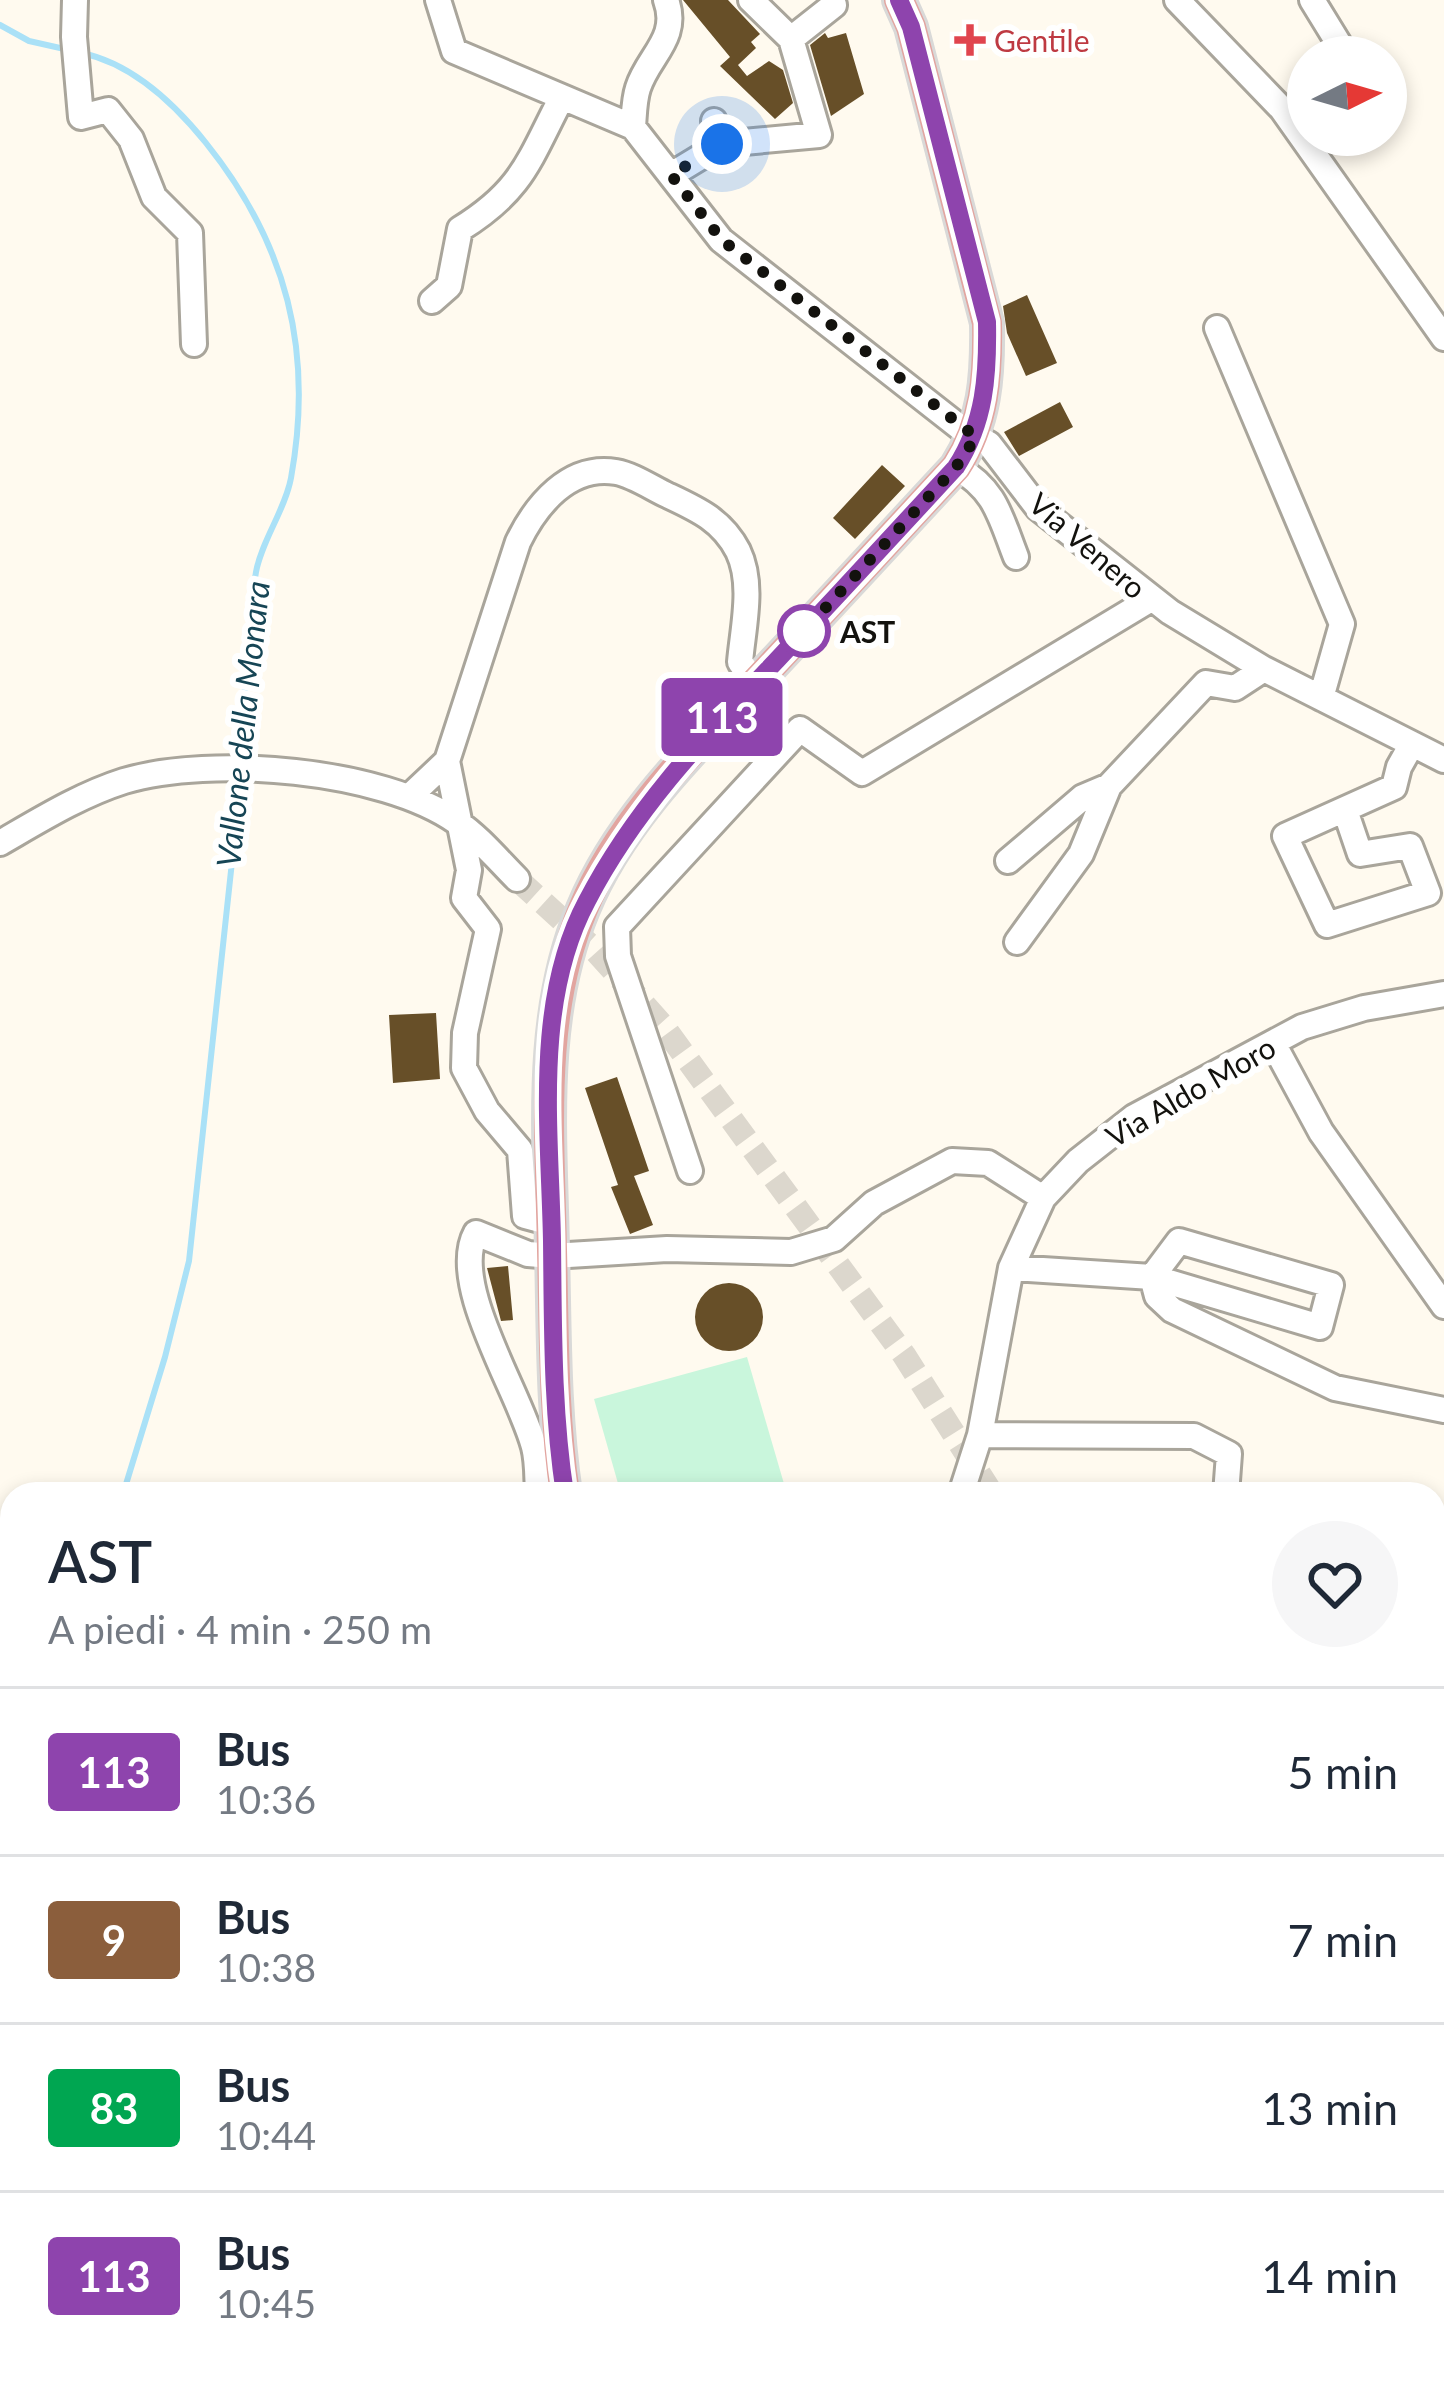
<!DOCTYPE html>
<html lang="it">
<head>
<meta charset="utf-8">
<style>
  :root { --surface:#fff; --page:#f6f6f7; --text:#1f2937; --muted:#747a83; --line:#e0e1e3 }
  body { margin:0; font-family:Lato,sans-serif; background:var(--page); color:var(--text); height:100vh; display:flex; flex-direction:column; font-size:45px; white-space:nowrap }
  * { box-sizing:border-box; margin:0 }
  p { font-size:39px; color:var(--muted) }
  .icon { flex:none; width:66px; height:66px; fill:none; stroke:currentColor; stroke-width:2; stroke-linecap:round; stroke-linejoin:round }
  .map { position:relative; flex:1; overflow:hidden }
  .drawer { position:absolute; left:0px; top:1482px; width:1446px; height:903px; display:flex; flex-direction:column; background:var(--surface); border-radius:36px 36px 0 0; box-shadow:0 6px 18px #0003 }
  .drawer>* { flex:none }
  .badge { padding:0 24px; border-radius:9px; font-size:42px; line-height:78px }
  .needle { width:78px; rotate:85deg }
  .buttons { position:absolute; left:1287px; top:36px; display:grid; gap:24px }
  .buttons a { display:grid; place-items:center; width:120px; height:120px; border-radius:50%; background:var(--surface); box-shadow:0 6px 18px #0003; font-size:60px }
  .you { position:absolute; width:60px; height:60px; margin:-30px; border:9px solid #fff; border-radius:50%; background:#1a73e8; box-shadow:0 0 0 18px #1a73e833 }
  .map>.badge { position:absolute; translate:-50% -50%; box-shadow:0 0 0 6px #fff }
  .round { display:grid; place-items:center; flex:none; width:126px; height:126px; border-radius:63px; background:var(--page) }
  .head { display:flex; align-items:center; justify-content:space-between; height:204px; padding:0 48px }
  h1 { font-size:57px; font-weight:600; line-height:90px }
  ul { padding:0; list-style:none }
  li { display:flex; align-items:center; gap:36px; height:168px; padding:0 48px; border-top:3px solid var(--line) }
  li div { flex:1 }
  li b { display:block; font-size:45px }
  li em { font-style:normal }
  li .badge { min-width:132px; font-weight:700; text-align:center }
  .map>svg:first-child { display:block }
  .green { fill:#c9f6dc }
  .lines { fill:none; stroke-linecap:round; stroke-linejoin:round }
  .stream { stroke:#aae1f7; stroke-width:6 }
  .building { fill:#674f28 }
  .minor-tunnel { stroke:#dcd7cd; stroke-width:24; stroke-dasharray:24 12; stroke-linecap:butt }
  .minor-casing { stroke:#a9a59b; stroke-width:30 }
  .major-casing { stroke:#d9d9d8; stroke-width:36 }
  .minor { stroke:#fff; stroke-width:24 }
  .major { stroke:#e2a5a0; stroke-width:30 }
  .line-casing { stroke:#fff; stroke-width:27 }
  .line { stroke:#8e44ad; stroke-width:18 }
  .walk { stroke:#13120e; stroke-width:12; stroke-dasharray:0 21.6 }
  .health-dot { fill:#e0444e; stroke:#fff; stroke-width:4.5 }
  .stop-dot { fill:#fff; stroke:#8e44ad; stroke-width:6 }
  .labels { text-anchor:middle; dominant-baseline:central; stroke-width:12; stroke-linejoin:round; paint-order:stroke }
  .health-label { font-size:30px; fill:#be3a42; stroke:#fff; text-anchor:start }
  .street-label { font-size:30px; fill:#13120e; stroke:#fff }
  .stop-label { font-size:30px; font-weight:bold; fill:#13120e; stroke:#fff; text-anchor:start }
  .water-label { font-size:33px; font-style:italic; fill:#164555; stroke:#fff }
</style>
</head>
<body>
<div class="map">
<svg width="1444" height="2383" viewBox="0 0 1444 2383">
  <rect width="100%" height="100%" fill="#fffaef"/>
  <path class="green" d="M747,1357l40,137h-166l-27,-95z"/>
  <g class="lines">
    <path class="stream" d="M0,25l29,16 40,9
      M82,53c51,11 92,50 124,90 81,101 108,208 85,335 -6,32 -29,62 -35,94 -11,63 -11,130 -15,193
      M123,1494l42,-137 24,-96 52,-483
      M0,1808l12,-16"/>
  </g>
  <path class="building" d="M683,0h45l32,34 -9,8 5,6 -18,17 9,11 22,-15 14,9 10,33 -18,16 -55,-53 10,-9z
    M825,33l3,5 18,-5 18,61 -33,22 -21,-71z
    M1027,295l30,68 -31,13 -19,-43 -4,-27z
    M1060,402l13,25 -54,29 -15,-24z
    M882,465l23,21 -50,53 -22,-21z
    M436,1013l4,66 -47,4 -4,-68z
    M617,1077l32,94 -15,5 19,49 -23,9 -19,-47 7,-2 -33,-97z
    M508,1266l5,54 -12,1 -14,-53z
    M695 1317a34 34 0 1 1 68 0a34 34 0 1 1-68 0Z"/>
  <g class="lines">
    <path class="minor-tunnel" d="M517,879l77,70 69,77 241,329 88,139"/>
    <defs>
      <path id="minor" d="M75,0l-1,37 7,80 27,-7 23,29 23,58 36,36 4,111
        M438,0l16,51 179,76 88,113 241,189 27,15 49,64 132,104 94,57 180,91
        M1177,0l105,109 162,229
        M1312,0l35,57
        M791,39l43,-34
        M714,121l8,23
        M633,127c1,-12 1,-27 5,-39 10,-32 42,-50 28,-88
        M671,175l51,-31 97,-9 -28,-96 -40,-39
        M432,301l17,-15 11,-57c63,-39 69,-69 102,-132
        M1217,328l125,296 -21,74
        M956,467c40,23 44,49 60,90
        M447,761l22,109 -5,28 24,31 -23,104 -1,35 23,43 33,39 5,66 26,7
        M410,796l37,-35 71,-219c18,-37 51,-78 98,-70 17,3 36,16 51,23 30,14 55,25 71,56 16,33 5,76 2,111l15,21
        M1345,810l15,44 50,-8 18,47 -101,32 -42,-89 109,-49 5,-20 13,-23
        M0,843c40,-23 80,-48 124,-62 87,-26 258,-12 333,41 22,15 41,38 60,57
        M1008,861l75,-64 26,-11
        M1017,942l64,-88 28,-68 97,-103 29,5 29,-19
        M1273,1043l48,89 123,174
        M690,1171l-72,-215 -1,-29 183,-198 62,44 289,-174
        M1011,1268l141,9 168,50 11,-42 -152,-44 -27,36 5,19 15,14 163,78 109,22
        M980,1435l214,1 35,18 -3,40
        M538,1494c-1,-15 0,-32 -4,-47 -13,-53 -86,-163 -58,-214l52,21 24,2 115,-7 124,3 43,-13 40,-36 78,-42 36,2 55,35
        M961,1494l19,-59 31,-167 32,-70 35,-37 56,-44 168,-90 62,-19 80,-14
        M0,1638l12,5
        M1434,1891l10,-47
        M1434,1946l10,65
        M1434,2280l10,18
        M231,2373v10
        M581,2373v10
        M751,2383l1,-10"/>
      <path id="major" d="M565,1494c-12,-81 -11,-163 -13,-244 -2,-114 -14,-233 31,-341 36,-88 111,-161 175,-229 67,-71 132,-142 198,-213 29,-45 32,-91 31,-144l-76,-296 -12,-27
        M1358,2373l5,10"/>
    </defs>
    <use href="#minor" class="minor-casing"/>
    <use href="#major" class="major-casing"/>
    <use href="#minor" class="minor"/>
    <use href="#major" class="major"/>
  </g>
  <g class="lines">
    <defs>
      <path id="line" d="M565,1494c-13,-84 -12,-169 -13,-253 -2,-111 -19,-239 35,-340 48,-93 119,-166 190,-241 60,-64 120,-129 179,-193 29,-45 32,-92 31,-145l-76,-295 -12,-27"/>
    </defs>
    <use href="#line" class="line-casing"/>
    <use href="#line" class="line"/>
    <path class="walk" d="M722,144l-51,31 51,65 254,197 -20,30 -152,164"/>
  </g>
  <path class="health-dot" d="M964 22h12v12h12v12h-12v12h-12v-12h-12v-12h12z"/>
  <circle class="stop-dot" cx="804" cy="631" r="24"/>
  <g class="labels">
    <g class="health-label">
      <text x="994" y="40">Gentile</text>
    </g>
    <g class="street-label">
      <text transform="translate(1088 545) rotate(41)">Via Venero</text>
      <text transform="translate(1190 1091) rotate(-30)">Via Aldo Moro</text>
    </g>
    <g class="stop-label">
      <text x="840" y="631">AST</text>
    </g>
    <g class="water-label">
      <text transform="translate(242 724) rotate(-84)">Vallone della Monara</text>
    </g>
  </g>
</svg>
<div class="buttons">
<a><svg class="needle" viewBox="-14 -14 28 28"><path d="M0-13l5 13h-10z" fill="#e53935"/><path d="M0 13l5-13h-10z" fill="#747a83"/></svg></a>
</div>
<div class="you" style="left:722px;top:144px"></div>
<b class="badge" style="left:722px;top:717px;background:#8e44ad;color:#fff">113</b>
<section class="drawer">
<div class="head"><div><h1>AST</h1><p>A piedi · 4 min · 250 m</p></div><a class="round"><svg class="icon" aria-label="heart" viewBox="0 0 24 24"><path d="M12 20l-8-8c-3-5 5-10 8-4 3-6 11-1 8 4z"/></svg></a></div>
<ul>
<li><span class="badge" style="background:#8e44ad;color:#fff">113</span><div><b>Bus</b><p>10:36</p></div><em>5 min</em></li>
<li><span class="badge" style="background:#8b5e3c;color:#fff">9</span><div><b>Bus</b><p>10:38</p></div><em>7 min</em></li>
<li><span class="badge" style="background:#00a651;color:#fff">83</span><div><b>Bus</b><p>10:44</p></div><em>13 min</em></li>
<li><span class="badge" style="background:#8e44ad;color:#fff">113</span><div><b>Bus</b><p>10:45</p></div><em>14 min</em></li>
</ul>
</section>
</div>
</body>
</html>
